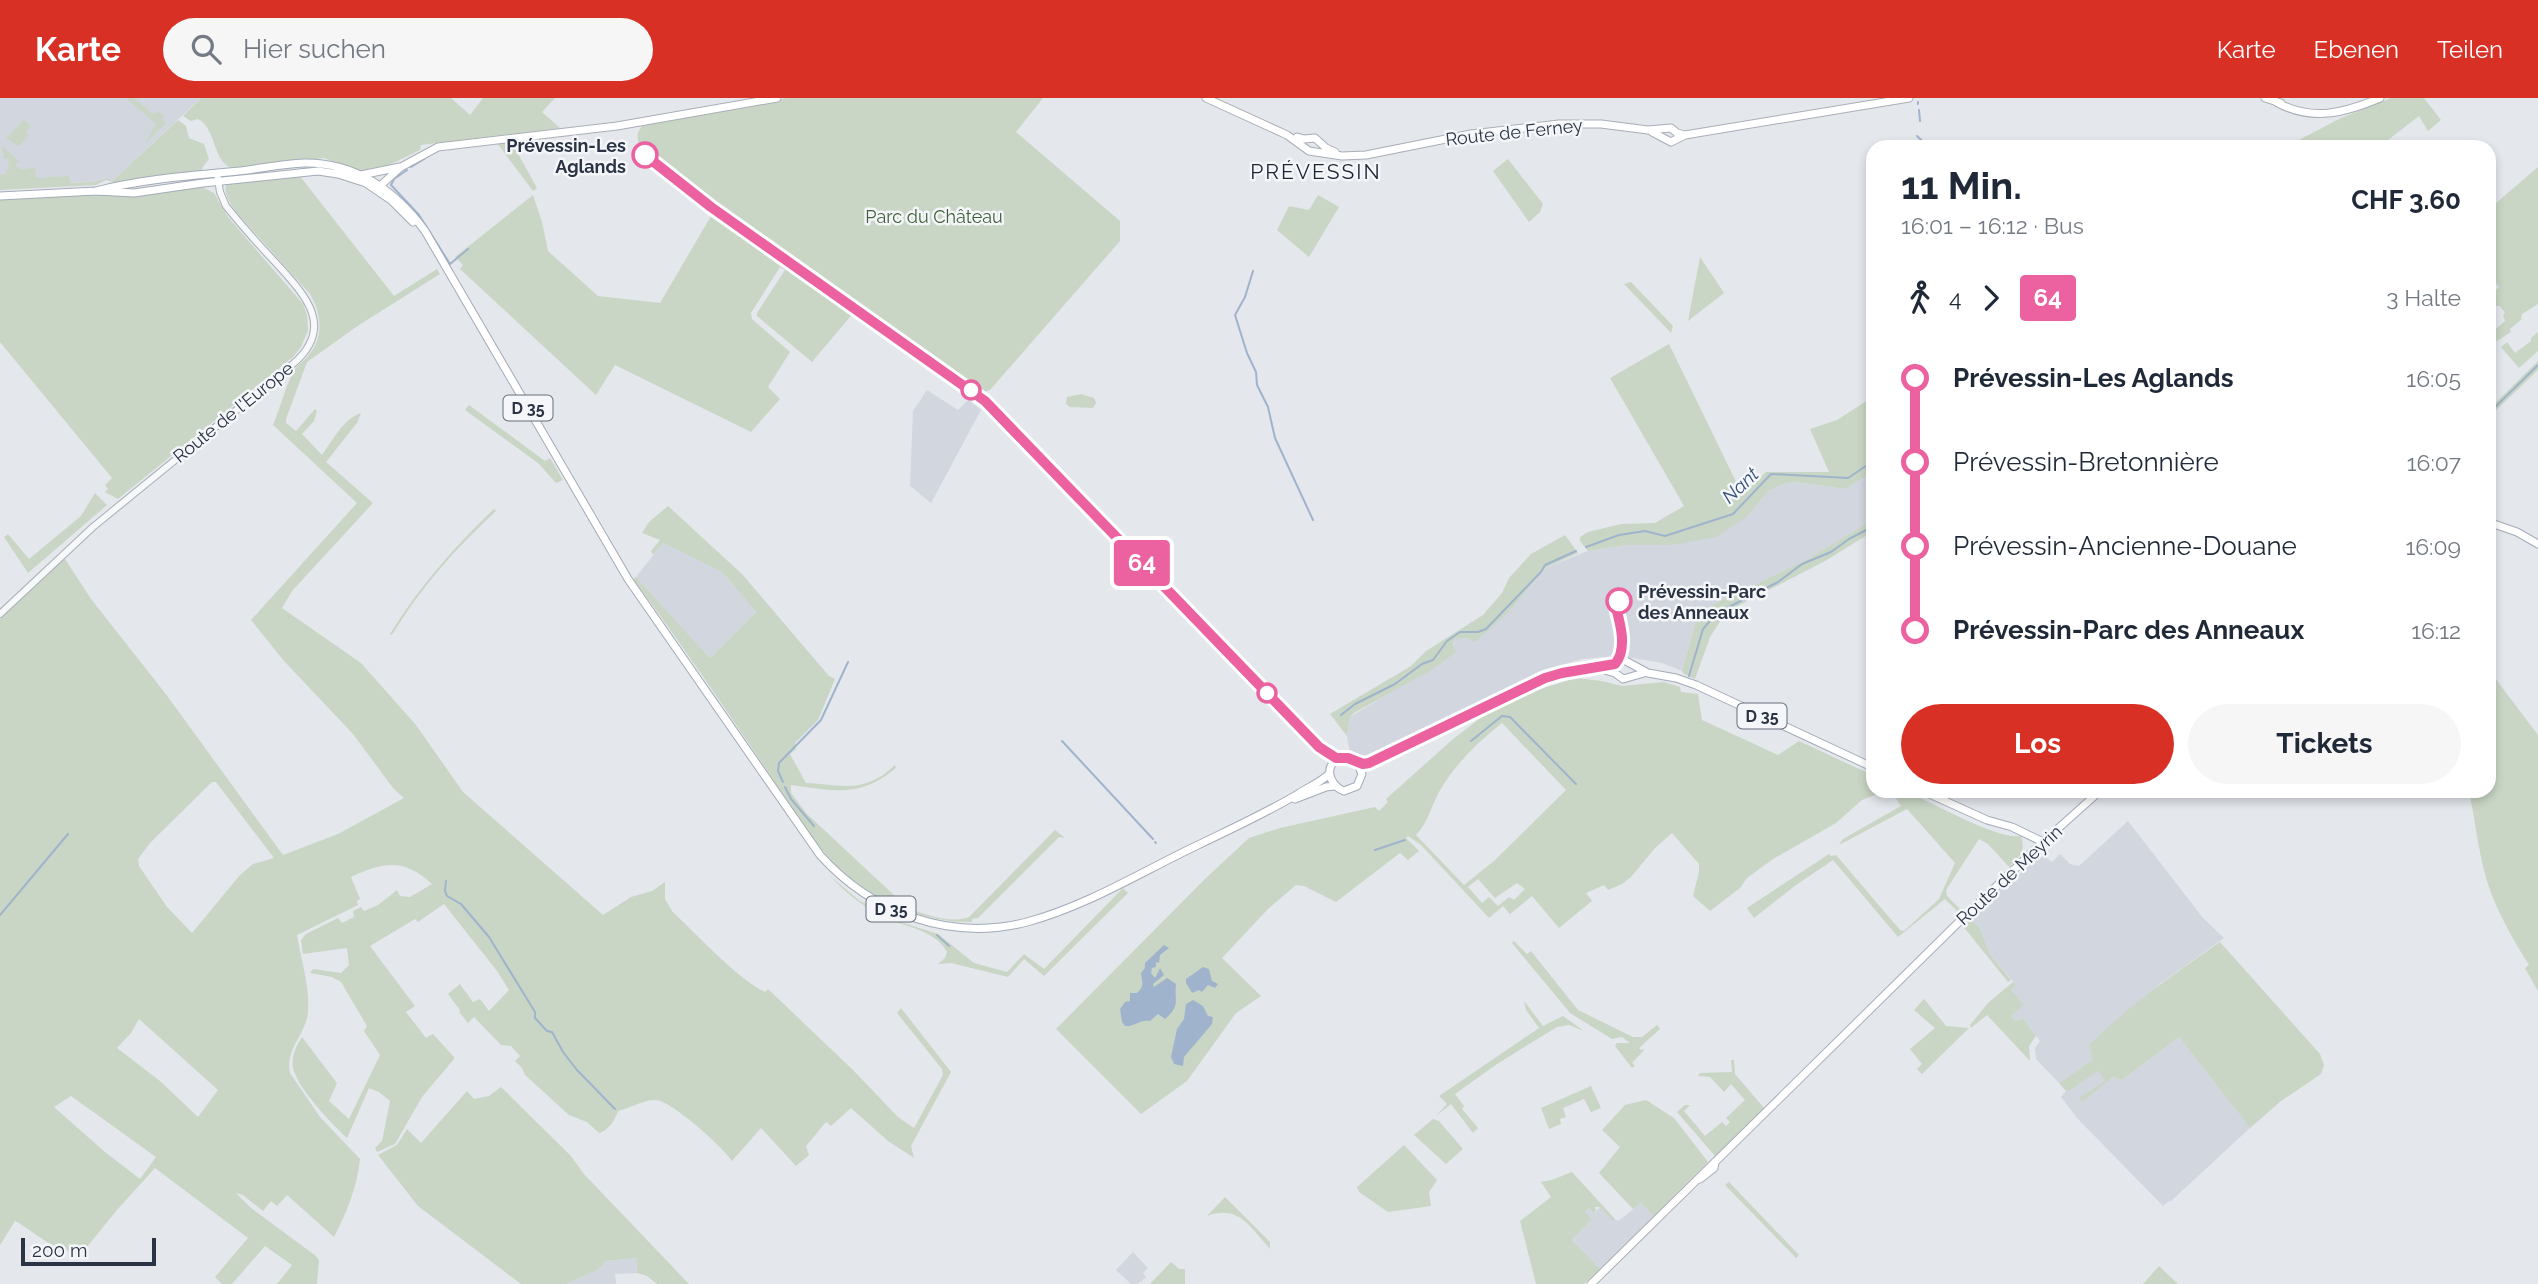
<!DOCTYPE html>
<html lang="de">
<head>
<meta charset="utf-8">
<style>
  :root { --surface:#fff; --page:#f6f6f7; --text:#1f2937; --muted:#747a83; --accent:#d93025 }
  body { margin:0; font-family:Raleway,sans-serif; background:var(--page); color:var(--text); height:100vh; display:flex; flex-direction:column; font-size:26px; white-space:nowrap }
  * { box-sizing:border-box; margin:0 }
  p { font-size:23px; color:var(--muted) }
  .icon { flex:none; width:38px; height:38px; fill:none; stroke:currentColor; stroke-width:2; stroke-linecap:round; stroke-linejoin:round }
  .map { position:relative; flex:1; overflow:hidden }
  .drawer { position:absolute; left:1866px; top:42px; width:630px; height:658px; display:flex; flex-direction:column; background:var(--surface); border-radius:21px; box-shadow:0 4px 10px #0003 }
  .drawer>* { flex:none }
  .badge { padding:0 14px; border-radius:5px; font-size:24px; line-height:46px }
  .scale { position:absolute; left:21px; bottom:18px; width:135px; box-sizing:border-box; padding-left:7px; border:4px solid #2b3445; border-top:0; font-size:19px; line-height:24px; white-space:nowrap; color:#2b3445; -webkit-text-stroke:5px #f4f6f9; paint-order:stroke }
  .map>.badge { position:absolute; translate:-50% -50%; box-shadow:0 0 0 4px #fff }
  .legs { display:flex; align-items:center; gap:10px; height:77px; padding:0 35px; font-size:23px }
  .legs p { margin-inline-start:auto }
  .head { display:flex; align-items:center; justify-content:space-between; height:119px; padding:0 35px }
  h1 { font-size:38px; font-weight:700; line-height:52px }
  .action { display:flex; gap:14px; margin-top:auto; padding:14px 35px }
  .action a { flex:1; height:80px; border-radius:42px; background:var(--accent); color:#fff; font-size:28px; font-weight:700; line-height:80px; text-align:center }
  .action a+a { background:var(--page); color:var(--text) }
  ul { padding:0 35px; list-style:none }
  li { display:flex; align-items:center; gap:24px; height:84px; font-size:26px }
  li i { display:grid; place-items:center; width:10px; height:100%; margin:0 9px; background:currentColor }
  li i::after { content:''; width:18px; height:18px; margin:-9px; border:5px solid; border-radius:50%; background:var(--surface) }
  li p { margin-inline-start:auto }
  li:first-child i { background:linear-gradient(#0000 50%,currentColor 0) }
  li:last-child i { background:linear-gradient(currentColor 50%,#0000 0) }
  header { display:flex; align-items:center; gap:42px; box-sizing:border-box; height:98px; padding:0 35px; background:var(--accent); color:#fff }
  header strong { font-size:33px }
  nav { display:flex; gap:38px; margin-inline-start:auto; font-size:24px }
  .search { width:490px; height:63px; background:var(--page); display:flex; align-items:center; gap:18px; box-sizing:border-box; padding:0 24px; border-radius:38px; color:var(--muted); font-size:26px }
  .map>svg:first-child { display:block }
  .built { fill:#d2d6de }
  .green { fill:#c9d6c5; fill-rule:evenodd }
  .water { fill:#9fb4cc }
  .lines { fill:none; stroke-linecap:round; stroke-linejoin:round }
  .stream { stroke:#9fb4cc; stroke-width:2 }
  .tertiary-casing { stroke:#a9aeb7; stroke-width:8 }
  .secondary-casing { stroke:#a9aeb7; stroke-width:9 }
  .primary-casing { stroke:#a3abb8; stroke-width:9 }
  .tertiary { stroke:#f7f8fa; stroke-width:6 }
  .secondary { stroke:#fff; stroke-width:7 }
  .primary { stroke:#fff; stroke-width:7 }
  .line-1-casing { stroke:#fff; stroke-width:16 }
  .line-1 { stroke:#ec619f; stroke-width:10 }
  .stop-1-dot { fill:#fff; stroke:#ec619f; stroke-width:3.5 }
  .labels { text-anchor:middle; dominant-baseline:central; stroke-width:5; stroke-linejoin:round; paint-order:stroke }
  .shield { fill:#f4f6f9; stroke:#676e7b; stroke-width:2 }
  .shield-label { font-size:16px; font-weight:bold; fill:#2b3445 }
  .street-label { font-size:18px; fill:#2b3445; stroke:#f4f6f9 }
  .stop-label { font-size:18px; font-weight:bold; fill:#2b3445; stroke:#f4f6f9; text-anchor:end }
  .park-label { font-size:18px; fill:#3f6138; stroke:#f4f6f9 }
  .water-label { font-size:19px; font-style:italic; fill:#34527a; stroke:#f4f6f9 }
  .quarter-label { font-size:21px; letter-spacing:2px; fill:#1d2536; stroke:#f4f6f9 }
</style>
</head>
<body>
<header>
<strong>Karte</strong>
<div class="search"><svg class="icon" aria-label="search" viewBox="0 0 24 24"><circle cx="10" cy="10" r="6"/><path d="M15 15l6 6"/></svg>Hier suchen</div>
<nav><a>Karte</a><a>Ebenen</a><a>Teilen</a></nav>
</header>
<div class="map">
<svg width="2538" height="1186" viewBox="0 0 2538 1186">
  <rect width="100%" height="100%" fill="#e4e7ec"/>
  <path class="built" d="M0,0h201l-90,84 -5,-4 -14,4 -92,4z
    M927,292l31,20 10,-10 13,10 -50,93 -21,-17 3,-75z
    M1872,374v48l-64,39 -98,47 -14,16 -14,49 -20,-8 -29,-5 -16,-2 -35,3 -42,12 -177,87 -13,-4 -3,-18 3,-19 106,-64 -3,-7 1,-7 14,-1 7,3 34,-29 36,-44 43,-17 38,-6h46l76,-29 20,-25 18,-8 10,-1 50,7z
    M663,445l60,30 33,39 -46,46 -74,-81z
    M2128,723l75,97 21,20 -64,46 -66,76 -35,23 -23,-24 -1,-11 5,-7 -17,-23 -8,3 -4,-5v-26l5,-5 -27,-32 -8,-23 -11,-13 34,-32 19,-13 12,-15 9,-1 8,6 8,-8 10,10 9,2z
    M2179,939l71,91 -80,74 -1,-1 -6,5 -86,-88 -16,-21 5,-6 32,-21 8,12 7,-5 9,3z
    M1641,1105l15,14 -56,52 -28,-29 20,-21 -7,-7 4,-4 5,5 6,-6 13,13 2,-1 3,2z
    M1133,1154l15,16 -5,5 3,4 -8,7h-7l-15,-14z
    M637,1160v15l-22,1 1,10h-50l32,-14 8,-9z"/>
  <path class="green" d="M126,0h8l19,16 4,-2 7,3 -2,4 4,4 -21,20 11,-19z
    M201,0h250l19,17 13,-17h72l-13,14 18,16 -139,17 -1,5 -39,19 -20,3 -37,-14 -92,10c-20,-7 -15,-39 -34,-49l-7,2 -8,-5z
    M787,0h256l-27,34 104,89v20l-130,149 -9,3 -304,-215c-15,-12 -55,-34 -33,-54z
    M2391,0h33l17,22 -13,11 -9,-15 -40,31h-82l-4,-4 48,-25z
    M24,22l7,6 -5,5 2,5 -9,10 -13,-8z
    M178,22l8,6 3,12 15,6 5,15 -7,9 1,4 -84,12 -13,-4 -10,5 -96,5v-15l6,-1v-4l3,-1 -1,-10h-4l-2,-13 18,16 -5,2 5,6 15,-3 1,11 33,-2 1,7 22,-1 15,-4 4,4z
    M511,43l26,47 -4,3 -36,-48z
    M1508,61l35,45 -3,8 -11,10 -36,-51z
    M2538,69v137l-16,10 -1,6 -11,9 1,3 -14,9 -7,-7 15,-13 -2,-6 2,-2 -5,-7h-4l-7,-9 10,-10 -10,-13v-18l2,-2 -2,-4v-41z
    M299,77l95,121 43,-27 3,5 -81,51 -52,37 -21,57v4l10,8 19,-22 2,2 -3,10 -12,13 20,21c11,-15 21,-36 39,-42l-4,10 -31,39 47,41 -81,88 -10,17 79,55 55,62 47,67 140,123 28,-18 21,-6 13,-9v17l7,12c22,21 67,69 93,81l3,-3 85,81 45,47 16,11 29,-53 -1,-6 -45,-56 4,-5 50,64 -40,74 3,12 -26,-17 -37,-33 -20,18 -5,-4 -20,24 3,9 -13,11 -35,-38 -29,33c-7,-12 -62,-62 -77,-61 -12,0 -25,8 -37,11 -3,9 -10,20 -19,22l-12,-11 -18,-7 -44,-40 -3,-7 -7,-7 5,-5 -9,-10 -10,-1 -27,-28 -6,6 -9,-11 1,-2 -12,-16 12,-10 13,18 7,-3 9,12 20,-21 -12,-19 -53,-67 -26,18 -3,-3 -45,27 45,60 -9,6 20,26 7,-4 21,23v2l-32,38 -27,47 -18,8 -2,-4 7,-7 8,-40 -11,-9 -10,-4 -22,50c-16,-15 -49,-49 -54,-70 -2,-11 3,-22 9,-31l35,46 -8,18 20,18 31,-64 -16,-24 3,-5 -26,-44 -9,-5 -22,-4 3,-4 28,4 8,-8 -2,-17 -44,6 -2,-14 5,-6 32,-16 4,5 12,-6 -1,-6 8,-4 3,4 14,-6 19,-15 3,6 10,1 22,-13c-28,-26 -48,-22 -81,-7l9,22 -3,2 1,4 -61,30c4,24 13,52 11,77 -2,23 -23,36 -18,61l30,44 40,42c-3,28 -13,53 -26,78l-47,-42 -10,11 -6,-5 -8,10 -20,-16 -7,-2 15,15 65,48 3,4 -2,24h-40l15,-19 -27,-19 -33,38h-10l-7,-7 33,-39 -93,-70 -39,43 -33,41c-27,3 -47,-20 -68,-31l-15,24v-626l53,-52 12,-8 26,40 74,94 118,162 55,-21 66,-36 -11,-10 -40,-54 -69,-73 -33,-41 106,-117 -84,-78c7,-17 12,-36 20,-53 3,-6 10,-10 15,-16 16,-18 14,-42 2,-62l-74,-82c-5,-8 -14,-19 -9,-28zM212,684h4l58,76 -21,6 -13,11 -48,58 -25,-26 -28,-41 -1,-7 12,-16zM139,921l79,71 -20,27 -38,-36 -43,-33 14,-15zM71,998l85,61 -16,22 -35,-27 -51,-45z
    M202,89l12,6 14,24 75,87 4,11 1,15 -7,17 -8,10 -175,142 -13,-7 3,-3 -3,-4 7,-7 -112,-136v-143l100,-5 43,1z
    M533,97l9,27 6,29 50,45 62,7 54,-92 141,100 -43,51 -55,-46v-3l28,-43 -5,-3 -29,46 1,6 38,33 -22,35 12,12 -29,33 -136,-67 -19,30 -136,-126 3,-4 -8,-8z
    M1318,97l21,12 -30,50 -32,-27 12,-24 20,4z
    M1700,159l24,36 -36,28z
    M1631,184l42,44 -2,7 -47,-49z
    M2538,234v19l-19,17 -18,-21 6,-5 8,11 16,-12v-3z
    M1669,246l73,150 24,-22h63l-19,-43 27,-9 34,-22 1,2v72l-26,17 -50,-7 -10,1 -18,8 -20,25 -32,21 -44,8h-46l-38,6 -8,-10v-4l8,-5 33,-8 34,-1 29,-17 -74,-128z
    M2538,263v9l-49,47v-8z
    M1081,296l13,4 2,5 -3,5 -23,-1 -4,-3 1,-7z
    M469,307l76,56 5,-3 13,22 -7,3 -18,-20 -73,-53z
    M95,395l12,12 -79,68 -24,-36 4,-3 21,25 52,-43z
    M668,408l74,68 87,102 6,3 -17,41 -23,23 1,6 -6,5 16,29c38,2 58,11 89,-18l1,3c-36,30 -61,23 -105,17v8l16,21 89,83 6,6 -2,3c21,6 48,19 69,11l86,-87 10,8 -6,-1 -81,81 -6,1v3c-45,1 -93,-19 -127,-49 -35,-30 -57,-72 -83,-110 -42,-62 -84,-124 -129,-184l3,-2 74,81 46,-46 -33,-39 -60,-30 -10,12 -2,-4 9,-11 -18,-7 7,-11z
    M494,411l2,2c-40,37 -75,76 -104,124l-2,-1c29,-47 64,-87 104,-125z
    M1872,422v12l-47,29 -99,51 -16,25 -15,42 -11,-5 -2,-3 14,-49 14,-16 98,-47z
    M1565,437l13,18 -33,15 -36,44 -34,30 -7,-4 -14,1 -1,7 4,6 -29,20 -74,41 -4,4 -3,19 -17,-22 81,-48 15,-15 57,-36 19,-22 7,-15 22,-24z
    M2489,572l49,65v256l-13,-23 4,-3c-14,-22 -28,-47 -38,-72 -12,-32 -15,-69 -22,-102h19z
    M1576,580l26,3 20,5 42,-4 16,5 1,5 17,2 4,26 76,35 21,-14 73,34v16h13l-23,9 -26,23 -63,36 -26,19 -7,10 -30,23 -17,-15 6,-24v-8l-27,-31 -17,15 -24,29 -9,7 -14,6 -4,-5 -18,8 6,8 -33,27 -27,-32 -22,18 -7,-8 -14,12 -68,-73 -13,-9 -2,2 13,13 -11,9 -8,-7 -64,49 -32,-16 -8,-1 -28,24 -46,49 39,38 -25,17 -49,68 -46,33 -85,-85 150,-151 43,-40 31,-10 95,-21 4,4 9,-9 -2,-3 66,-59 36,-28 46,-21zM1502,625l64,67 -72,71 -30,24 -48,-50c12,-12 15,-29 23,-43 16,-28 38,-49 63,-69zM1478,781l17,19 22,-15 8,6 -11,11 -5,-3 -11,9 -9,-9 -7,6 -14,-16z
    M1891,693h15c25,11 91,49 115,45 5,15 -1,20 -12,31l-21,-23 -9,-5 -33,51 1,6 15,15 -2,3 -15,-15 -47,38 -65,-77 -37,25 -42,33 -7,-10 82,-54 2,2 5,-1 64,75 4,1 35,-32 16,-36 -48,-54 -68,36 4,-6 58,-33z
    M830,778l30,25 20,11 17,9 41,13 36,29 33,9 17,-18 20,15 79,-81 5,5 -84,83 -20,-17 -16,18 -57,-14 -13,1 7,-6 2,-6c-12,-24 -49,-26 -70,-38 -18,-11 -33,-23 -47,-38z
    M1970,819l11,13 8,23 22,27 -3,2 -46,-57z
    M1514,843l13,13 4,-3 47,59 55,27h9l15,-12 3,4 -21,19 2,2 4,-1 -13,14 3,3 -3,2 -17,-22 2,-3h13l-8,-6 -10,2 -42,-26 -58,-70z
    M2220,844l100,112 4,11 -3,9 -40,27 -31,27 -71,-91 -57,43 -9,-3 -31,25 -3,-4 26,-17 -7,-10 -28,19 -4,1 -7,-8 34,-23 -4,-15c40,-39 85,-71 131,-103z
    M2013,884l3,3 -5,5 13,15 -13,11 4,5 8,-3 13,18 -7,10 1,15 -43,-46 -16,13 -1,-3 18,-22z
    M1924,901l22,27 23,2 -47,46 -5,-5 5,-5 -12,-15 25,-21 -21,-18z
    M1524,903l19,25 20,-10 21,15 -15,-6 -12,2 -60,37 -42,30 9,12 -2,3 16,19 -5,5 -22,-29 -15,12 11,-12 -8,-8 100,-68 -13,-18z
    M1731,962h3l1,14 29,34 -49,48 -38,-44 8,-7h5l-6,6 21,25 17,-14 4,4 4,-4 -4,-4 19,-18 -14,-16 -7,8 -14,-15 -12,-1 2,-3 32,-1z
    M1591,988l10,22 -10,4 -7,-13 -21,9 3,9 -6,2 1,5 -12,5 -8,-21z
    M501,989l70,69 12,17 106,111h-32l-10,-8 -10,-3v-15l-31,3 -8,9 -32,14h-45l-103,-78 -40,-51 19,-10 10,-16 14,14 46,-52 7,8 15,-3z
    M1646,1002l28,18 34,44 -54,54 -13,-13 -8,6 -34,-36 21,-26 -18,-17 23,-25z
    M1433,1021l6,2 24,28 -17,15 -32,-29z
    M1404,1047l33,35 -8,12 2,14 -43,6 -29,-20 -2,-5z
    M1572,1074l43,47 -2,2 -13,-14h-5l1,3 -2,3 -5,-5 -4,4 7,7 -20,21 28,29 -16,15h-48l-16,-63 31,-24 -10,-15 11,-2z
    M1729,1084l70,73 -3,3 -71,-73z
    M1225,1099l45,45v7c-20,-22 -31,-45 -63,-33z
    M1171,1164l8,7h6v15h-35z
    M2159,1168l19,18h-35z"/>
  <path class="water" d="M1164,847l5,3 -9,7 -1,8 -3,-1v5l-4,1 -1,5 4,5 5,-10 4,7 -11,9 1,3 13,-9 9,6c-2,18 5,21 -11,35l-7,-5 -8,7c-10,-2 -16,6 -25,5l-3,-4 -2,-13 5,-7 5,-1v-8h7c8,-7 5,-10 4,-20l4,-5v-5z
    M1203,869l6,2 3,12 6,3 -3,4 -7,-3 -6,7 -3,-2 -7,3 -6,-10v-4z
    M1193,902l10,6 5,10 5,1 -1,7 -28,33 -1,9 -9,-2 -3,-7 6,-28 7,-10 2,-15z"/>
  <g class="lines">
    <path class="stream" d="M1918,4v2
      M1919,12l1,11
      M1917,38l12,11
      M411,69l13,-8
      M407,72l-13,9 -3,6 28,30 31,49 18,-15
      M1253,173l-8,26 -10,18 12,38 9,19 1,13 11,22 7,31 38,82
      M2488,316l50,-49
      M1586,449l33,-12 26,-4 20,5 68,-22 38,-40 77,4 24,-16
      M1689,578l14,-47 14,-16 61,-31 24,-18 29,-12 18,-13 23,-12
      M1341,617l14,-11 40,-20 27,-20 11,-4 14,-19 13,-9h18l8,-3 55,-57 4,-7 31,-14
      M1062,643l91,98
      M1471,643l31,-25 8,1 66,67
      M783,684l-5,-11 1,-8 42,-43 27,-58
      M785,689l6,12 23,27
      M1155,744l1,1
      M1375,752l30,-10
      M446,783l-1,10 2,5 14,8 28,33 46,75v6l12,13 5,1 11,20 14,18 38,39
      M0,817l68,-81
      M937,837l12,11"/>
    <defs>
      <path id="tertiary" d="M0,516l93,-87 201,-164c42,-37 10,-69 -18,-100 -17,-18 -34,-37 -50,-57l-6,-14 -3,-19"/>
      <path id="secondary" d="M1206,0l81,37 22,16 33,5 24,-1 105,-21 88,-10h42l47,6 23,-2 6,5 8,2
        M2265,0l16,5
        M2276,4c36,20 68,11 104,-4
        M1652,34l19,10 14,-7 224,-37
        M1297,39l7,2 11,-1 11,10 9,4
        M361,77l39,-8
        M381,87l20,-18 37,-20 179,-21 160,-28
        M1700,1081l14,-11 1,-6
        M1591,1186l372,-366 80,-76"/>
      <path id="primary" d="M96,93c43,-11 89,-15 133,-19 25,-2 50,-8 75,-9 51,-1 92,28 121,68l203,348 192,276c52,58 130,87 207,67 60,-16 116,-51 171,-77 33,-16 68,-32 100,-51 10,-7 22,-11 31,-20
        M0,98l96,-5 38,2 69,-10 115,-12 20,3 28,9 25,17 22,22
        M2488,424l29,10 21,12
        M1601,571l14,4 8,6 21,-6
        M1357,664l5,12 -5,12 -13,5c-15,-5 -22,-28 -2,-33 10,-2 16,6 27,5l160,-81 33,-9 53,-9 9,-4 24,13 28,5 20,7 176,82
        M1923,693l64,29 25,7 31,15 57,-51
        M1295,701l31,-12 8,-1"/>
    </defs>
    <use href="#tertiary" class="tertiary-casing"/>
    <use href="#secondary" class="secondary-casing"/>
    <use href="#primary" class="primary-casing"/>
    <use href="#tertiary" class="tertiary"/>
    <use href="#secondary" class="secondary"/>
    <use href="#primary" class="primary"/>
  </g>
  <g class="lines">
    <defs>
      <path id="line-1" d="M645,57l66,52 274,194 334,346 17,11h12l15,6 6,-1 176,-85 17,-5 53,-9c13,-15 5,-42 0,-60l4,-3"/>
    </defs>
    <use href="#line-1" class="line-1-casing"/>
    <use href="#line-1" class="line-1"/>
  </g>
  <g class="stop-1-dot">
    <circle cx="645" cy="57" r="12"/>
    <circle cx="971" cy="292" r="9"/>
    <circle cx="1619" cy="503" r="12"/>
    <circle cx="1267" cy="595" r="9"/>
  </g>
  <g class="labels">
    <g class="shield">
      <rect x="503.5" y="297.5" width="49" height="25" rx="5"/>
      <rect x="1737.5" y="605.5" width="49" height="25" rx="5"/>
      <rect x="866.5" y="798.5" width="49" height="25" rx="5"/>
    </g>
    <g class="shield-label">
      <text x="528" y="310">D 35</text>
      <text x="1762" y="618">D 35</text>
      <text x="891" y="811">D 35</text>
    </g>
    <g class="street-label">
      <text transform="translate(1514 34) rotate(-6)">Route de Ferney</text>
      <text transform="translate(233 314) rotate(-39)">Route de l'Europe</text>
      <text transform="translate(2009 777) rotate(-43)">Route de Meyrin</text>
    </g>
    <g class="stop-label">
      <text x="626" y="47">Prévessin-Les<tspan x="626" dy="21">Aglands</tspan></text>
      <text x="1638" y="493" text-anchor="start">Prévessin-Parc<tspan x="1638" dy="21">des Anneaux</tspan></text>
    </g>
    <g class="park-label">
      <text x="934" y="118">Parc du Château</text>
    </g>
    <g class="water-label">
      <text transform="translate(1740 387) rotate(-43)">Nant</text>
    </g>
    <g class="quarter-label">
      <text x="1316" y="73">PRÉVESSIN</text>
    </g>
  </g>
</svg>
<div class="scale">200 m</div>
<b class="badge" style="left:1142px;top:465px;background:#ec619f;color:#fff">64</b>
<section class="drawer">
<div class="head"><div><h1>11 Min.</h1><p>16:01 – 16:12 · Bus</p></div><b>CHF 3.60</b></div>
<div class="legs"><svg class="icon" aria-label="walk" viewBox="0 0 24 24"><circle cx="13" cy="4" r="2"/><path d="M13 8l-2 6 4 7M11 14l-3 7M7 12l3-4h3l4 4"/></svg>4<svg class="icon" aria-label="forward" viewBox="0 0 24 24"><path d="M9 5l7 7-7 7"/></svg><b class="badge" style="background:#ec619f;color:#fff">64</b><p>3 Halte</p></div>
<ul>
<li><i style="color:#ec619f"></i><b>Prévessin-Les Aglands</b><p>16:05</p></li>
<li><i style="color:#ec619f"></i><span>Prévessin-Bretonnière</span><p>16:07</p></li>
<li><i style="color:#ec619f"></i><span>Prévessin-Ancienne-Douane</span><p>16:09</p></li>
<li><i style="color:#ec619f"></i><b>Prévessin-Parc des Anneaux</b><p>16:12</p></li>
</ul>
<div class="action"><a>Los</a><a>Tickets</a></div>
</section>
</div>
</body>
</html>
